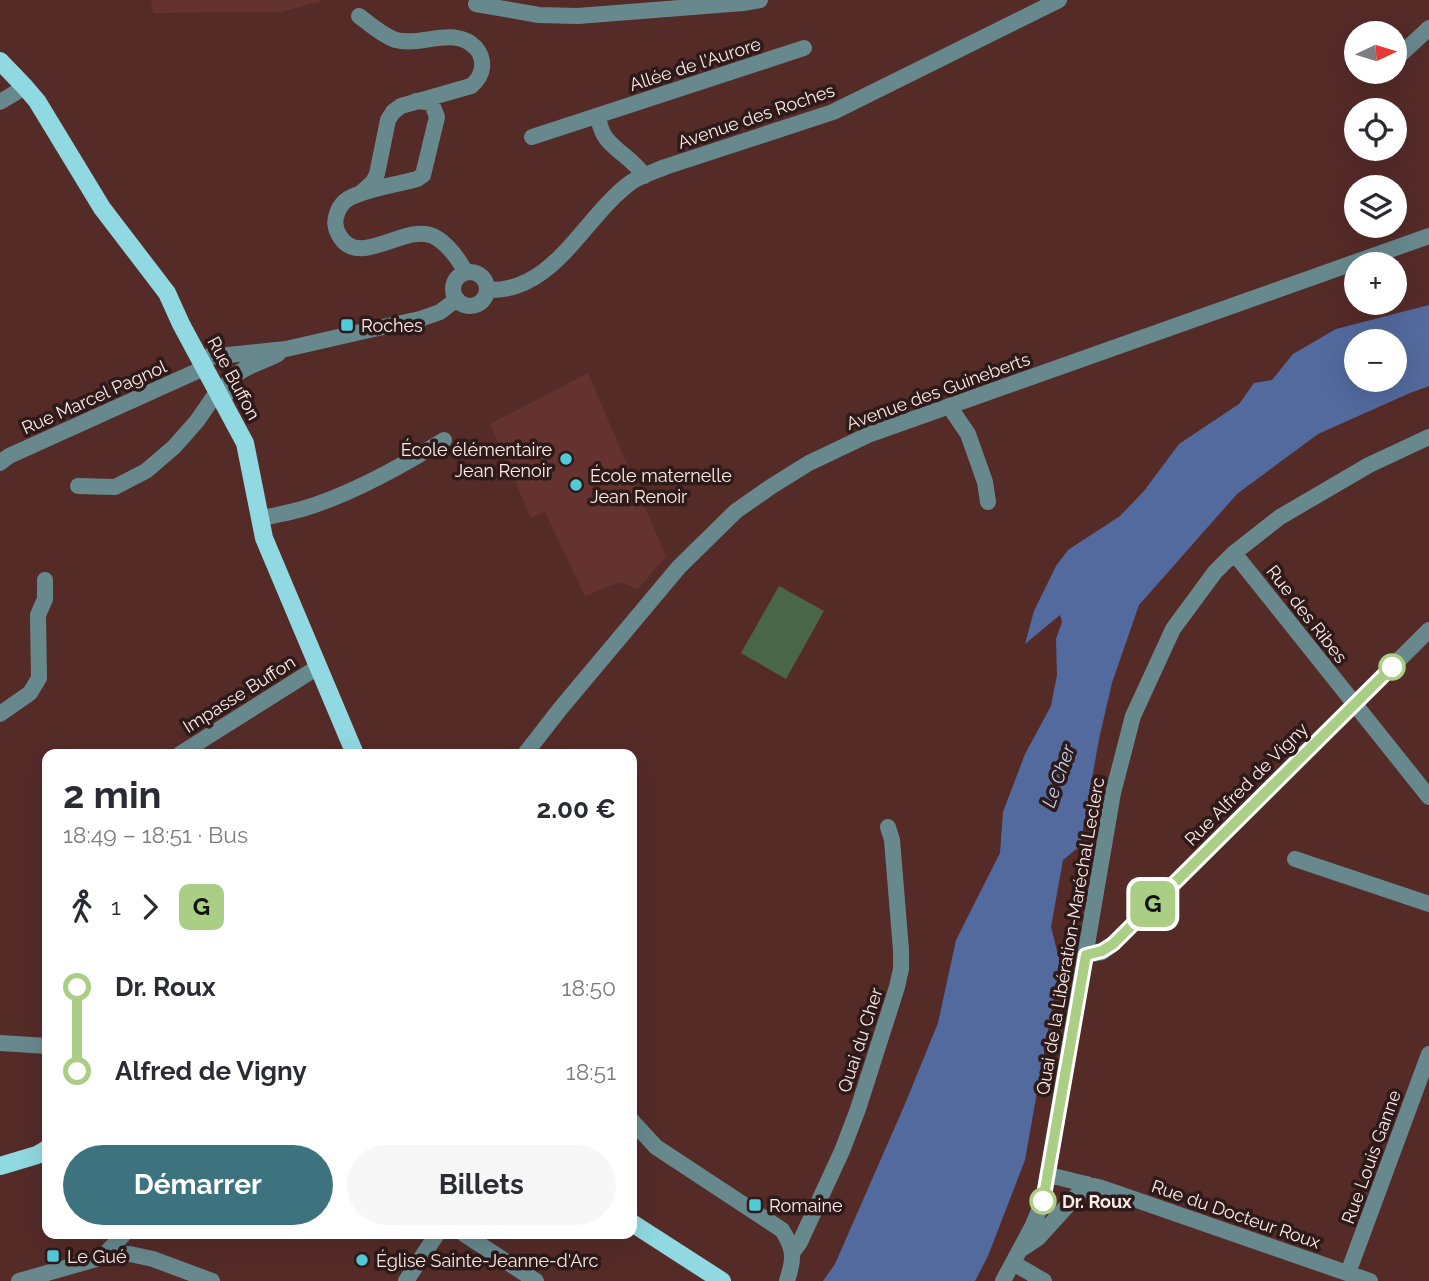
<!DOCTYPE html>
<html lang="fr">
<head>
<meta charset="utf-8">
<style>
  :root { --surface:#fff; --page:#f7f7f7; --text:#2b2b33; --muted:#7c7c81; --accent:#3d737e }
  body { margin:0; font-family:Raleway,sans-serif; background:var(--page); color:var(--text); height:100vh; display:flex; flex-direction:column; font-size:26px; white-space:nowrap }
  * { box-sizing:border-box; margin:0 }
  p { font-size:23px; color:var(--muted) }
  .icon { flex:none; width:38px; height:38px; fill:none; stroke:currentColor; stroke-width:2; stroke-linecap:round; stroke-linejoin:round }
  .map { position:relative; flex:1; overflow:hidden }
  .panel { position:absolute; left:42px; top:749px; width:595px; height:490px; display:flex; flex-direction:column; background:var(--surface); border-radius:14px; box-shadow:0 7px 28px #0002 }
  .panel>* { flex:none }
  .badge { padding:0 14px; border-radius:10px; font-size:24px; line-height:46px }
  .needle { width:46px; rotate:86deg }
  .buttons { position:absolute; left:1344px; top:21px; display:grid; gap:14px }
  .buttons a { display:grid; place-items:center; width:63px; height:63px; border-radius:50%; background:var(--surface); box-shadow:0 7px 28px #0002; font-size:35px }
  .map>.badge { position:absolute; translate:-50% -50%; box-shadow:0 0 0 4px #fff }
  .legs { display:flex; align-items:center; gap:10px; height:77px; padding:0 21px; font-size:23px }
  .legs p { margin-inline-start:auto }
  .summary { display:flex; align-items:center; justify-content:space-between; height:119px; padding:0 21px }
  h1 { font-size:38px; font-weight:700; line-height:52px }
  .action { display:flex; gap:14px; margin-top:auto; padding:14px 21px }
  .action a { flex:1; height:80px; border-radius:42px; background:var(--accent); color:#fff; font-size:28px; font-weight:700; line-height:80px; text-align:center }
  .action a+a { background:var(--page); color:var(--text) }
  ul { padding:0 21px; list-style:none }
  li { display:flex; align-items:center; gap:24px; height:84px; font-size:26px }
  li i { display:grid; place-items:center; width:10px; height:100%; margin:0 9px; background:currentColor }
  li i::after { content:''; width:18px; height:18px; margin:-9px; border:5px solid; border-radius:50%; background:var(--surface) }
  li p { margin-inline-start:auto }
  li:first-child i { background:linear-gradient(#0000 50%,currentColor 0) }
  li:last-child i { background:linear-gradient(currentColor 50%,#0000 0) }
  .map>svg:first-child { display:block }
  .built { fill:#65332f }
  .green { fill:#49664a }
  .water { fill:#536a9e; fill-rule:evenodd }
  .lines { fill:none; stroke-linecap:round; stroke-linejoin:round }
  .minor { stroke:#67898e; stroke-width:16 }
  .major { stroke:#90d9e2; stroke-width:18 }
  .line-1-casing { stroke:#fff; stroke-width:16 }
  .line-1 { stroke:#aace83; stroke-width:10 }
  .poi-dot { fill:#52cbd9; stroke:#2e1a18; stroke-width:2.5 }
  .stop-1-dot { fill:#fff; stroke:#aace83; stroke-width:3.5 }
  .labels { text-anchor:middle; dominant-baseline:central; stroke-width:7; stroke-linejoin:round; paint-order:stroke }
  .street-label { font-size:18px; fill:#fcebe9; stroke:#2e1a18 }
  .poi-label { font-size:18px; fill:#fcebe9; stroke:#2e1a18; text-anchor:start }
  .stop-label { font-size:18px; font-weight:bold; fill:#fcebe9; stroke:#2e1a18; text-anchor:start }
  .water-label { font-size:19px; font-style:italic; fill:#c4d3f3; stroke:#2e1a18 }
</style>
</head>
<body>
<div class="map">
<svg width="1429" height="1281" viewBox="0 0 1429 1281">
  <rect width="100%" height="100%" fill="#552b28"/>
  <path class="built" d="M151,0h173l-43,12 -128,1z
    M588,373l78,183 -28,33 -18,-7 -35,14 -40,-84 -14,6 -41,-94z"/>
  <path class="green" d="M779,586l45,25 -38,68 -45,-26z"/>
  <path class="water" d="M1429,305v81l-19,7 -92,41 -81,60 -98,111 -27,78 -13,56 -19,107 -17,14 -12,67 9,36 -35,197 -37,96 -13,25h-152l12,-17 70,-160 33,-81 18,-83 44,-87 3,-41 22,-58 26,-48 6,-31 -1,-36 6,-17 -2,-7 -35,29 9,-33 22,-45 12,-16 52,-34 24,-25 35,-47 60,-40 15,-21 18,-3 21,-26 43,-25zM1356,341h39v39h-39z"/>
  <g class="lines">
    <path class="minor" d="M476,4l63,11 39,1 165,-13 17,-3
      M359,16c11,8 24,20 37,24 26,7 59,-15 80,8 5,6 7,12 6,20 -1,8 -5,13 -11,18l-70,20 -8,6 -5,8 -11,54 -4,8 -12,11
      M1400,55l29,-27
      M416,101l11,1 5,2 5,13 -14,58 -6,4c-17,5 -59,11 -72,22 -4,4 -7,8 -8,13 -3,7 -2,14 2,21 19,35 66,-12 94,1 13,6 27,24 32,36
      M0,102l25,-15
      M597,116c3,8 4,16 9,22 11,15 28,21 38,38
      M532,137l272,-89
      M453 289a17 17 0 1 1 34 0a17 17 0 1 1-34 0Z
      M487,290c67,3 96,-72 143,-107 10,-7 23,-11 35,-16l168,-55 226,-112
      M199,358l87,-9 83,-19 51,-11 20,-7 17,-13
      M224,403c1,-6 2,-16 5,-22 10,-13 34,-19 49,-27
      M949,406l19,28 17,48 3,20
      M0,463l9,-7 195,-88
      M78,486l37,1 31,-16 28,-24 23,-26 20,-29
      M260,519c14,-4 28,-6 42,-10 48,-14 100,-43 142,-69
      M1234,553l195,244
      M0,714l30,-21 9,-15 -1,-63 7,-16v-19
      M180,754l138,-87
      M525,754l35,-45 119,-142 57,-56 36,-25 37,-23 59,-28 561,-199
      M1295,859l134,45
      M1085,955l17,-3 11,-8 316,-314
      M0,1043l47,3
      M632,1121l24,26 126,83c13,20 12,29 5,51
      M1049,1175l53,13 268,93
      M464,1234l72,47
      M1023,1248l15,-10 49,-54
      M793,1252l7,-10 42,-91 16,-42 39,-122 4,-18v-19l-9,-110 -4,-13
      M107,1256l23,-2 23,5 59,22
      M1013,1263l31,18
      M1348,1273l81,-219
      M19,1281l88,-25 1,-5 16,-17
      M406,1281l31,-47
      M1003,1281l29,-54 11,-26 70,-408 20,-77 40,-87 42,-57 19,-19 46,-36 89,-52 60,-28"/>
    <path class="major" d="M0,61l25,26 12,14 65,107 65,85 14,31 64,119 19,95 91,216
      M0,1166l37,-11 10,-6
      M632,1223l90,58"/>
  </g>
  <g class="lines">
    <defs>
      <path id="line-1" d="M1043,1201l43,-246 16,-4 11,-7 279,-277"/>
    </defs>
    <use href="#line-1" class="line-1-casing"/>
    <use href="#line-1" class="line-1"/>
  </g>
  <g class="poi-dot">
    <rect x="340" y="318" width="14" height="14" rx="3.5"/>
    <circle cx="566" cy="459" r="7"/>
    <circle cx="576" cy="485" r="7"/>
    <rect x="748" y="1198" width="14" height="14" rx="3.5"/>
    <rect x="46" y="1249" width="14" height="14" rx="3.5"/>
    <circle cx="362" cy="1260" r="7"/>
  </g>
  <g class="stop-1-dot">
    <circle cx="1392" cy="667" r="12"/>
    <circle cx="1043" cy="1201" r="12"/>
  </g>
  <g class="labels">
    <g class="street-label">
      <text transform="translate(695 64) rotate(-18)">Allée de l'Aurore</text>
      <text transform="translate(756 116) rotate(-19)">Avenue des Roches</text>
      <text transform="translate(234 378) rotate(62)">Rue Buffon</text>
      <text transform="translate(938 391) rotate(-20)">Avenue des Guineberts</text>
      <text transform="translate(94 397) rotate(-24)">Rue Marcel Pagnol</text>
      <text transform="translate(1307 614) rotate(52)">Rue des Ribes</text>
      <text transform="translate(239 694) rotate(-32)">Impasse Buffon</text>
      <text transform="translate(1246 784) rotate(-45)">Rue Alfred de Vigny</text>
      <text transform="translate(1070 936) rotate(-80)">Quai de la Libération-Maréchal Leclerc</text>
      <text transform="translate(860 1040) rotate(-72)">Quai du Cher</text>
      <text transform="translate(1371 1157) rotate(-70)">Rue Louis Ganne</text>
      <text transform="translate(1236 1214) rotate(19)">Rue du Docteur Roux</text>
    </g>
    <g class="poi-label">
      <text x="361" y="325">Roches</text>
      <text x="552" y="449" text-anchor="end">École élémentaire<tspan x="552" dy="21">Jean Renoir</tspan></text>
      <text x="590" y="475">École maternelle<tspan x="590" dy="21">Jean Renoir</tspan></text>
      <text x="769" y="1205">Romaine</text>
      <text x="67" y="1256">Le Gué</text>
      <text x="376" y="1260">Église Sainte-Jeanne-d'Arc</text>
    </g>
    <g class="stop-label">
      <text x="1062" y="1201">Dr. Roux</text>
    </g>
    <g class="water-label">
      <text transform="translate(1058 776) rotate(-71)">Le Cher</text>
    </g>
  </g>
</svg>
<div class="buttons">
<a><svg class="needle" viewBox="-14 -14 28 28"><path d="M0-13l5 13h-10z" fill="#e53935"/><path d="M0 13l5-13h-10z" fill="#7c7c81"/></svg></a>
<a><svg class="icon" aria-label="locate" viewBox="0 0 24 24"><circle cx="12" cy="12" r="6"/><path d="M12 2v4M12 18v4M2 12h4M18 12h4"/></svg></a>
<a><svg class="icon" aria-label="layers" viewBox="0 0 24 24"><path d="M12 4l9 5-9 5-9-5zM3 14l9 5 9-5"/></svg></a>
<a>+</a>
<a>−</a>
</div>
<b class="badge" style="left:1153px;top:904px;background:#aace83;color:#111">G</b>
<section class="panel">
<div class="summary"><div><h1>2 min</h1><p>18:49 – 18:51 · Bus</p></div><b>2.00 €</b></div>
<div class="legs"><svg class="icon" aria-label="walk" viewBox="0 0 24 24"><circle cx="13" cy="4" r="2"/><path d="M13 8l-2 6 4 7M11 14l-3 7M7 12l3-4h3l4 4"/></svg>1<svg class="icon" aria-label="forward" viewBox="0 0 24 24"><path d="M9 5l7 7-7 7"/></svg><b class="badge" style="background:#aace83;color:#111">G</b></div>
<ul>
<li><i style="color:#aace83"></i><b>Dr. Roux</b><p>18:50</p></li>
<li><i style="color:#aace83"></i><b>Alfred de Vigny</b><p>18:51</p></li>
</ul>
<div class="action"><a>Démarrer</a><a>Billets</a></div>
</section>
</div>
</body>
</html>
